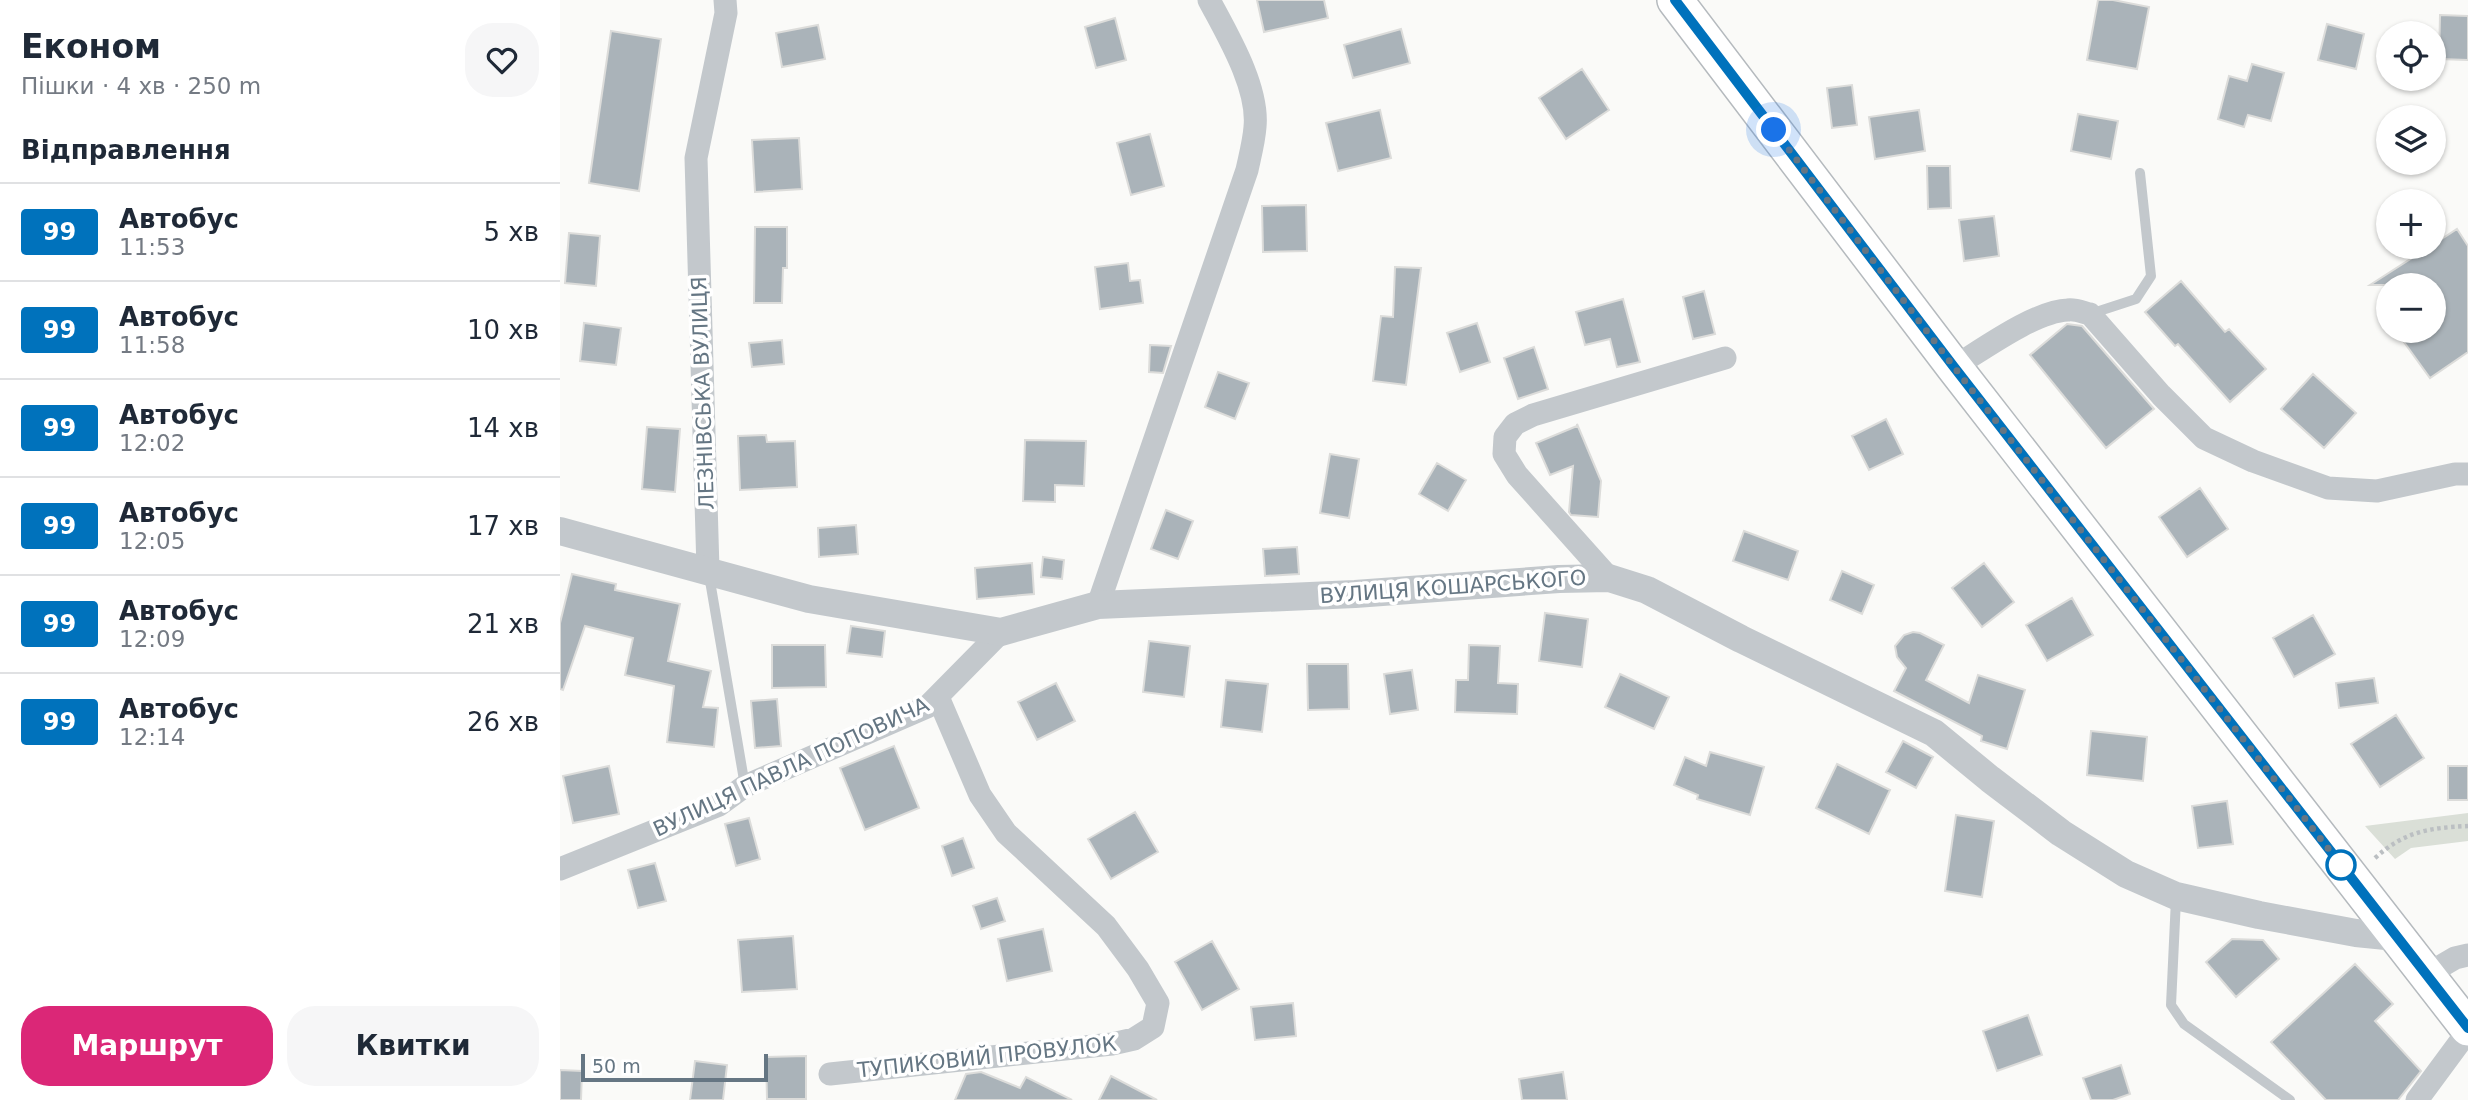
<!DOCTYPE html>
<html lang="uk">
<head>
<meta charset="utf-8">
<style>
  :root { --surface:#fff; --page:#f6f6f7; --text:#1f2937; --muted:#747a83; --line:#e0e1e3; --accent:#db2777 }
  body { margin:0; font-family:"DejaVu Sans",sans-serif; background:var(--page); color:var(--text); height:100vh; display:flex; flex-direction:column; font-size:26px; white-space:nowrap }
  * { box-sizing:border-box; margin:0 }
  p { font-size:23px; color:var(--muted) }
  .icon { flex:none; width:38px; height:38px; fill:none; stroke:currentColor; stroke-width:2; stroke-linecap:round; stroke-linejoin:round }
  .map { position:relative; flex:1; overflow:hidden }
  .side { display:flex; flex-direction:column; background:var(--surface); width:560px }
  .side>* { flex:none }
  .badge { padding:0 14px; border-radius:5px; font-size:24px; line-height:46px }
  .fabs { position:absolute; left:1816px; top:21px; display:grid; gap:14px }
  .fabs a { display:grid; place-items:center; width:70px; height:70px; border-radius:50%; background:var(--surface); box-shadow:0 2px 5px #0004; font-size:35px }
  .scale { position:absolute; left:21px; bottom:18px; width:187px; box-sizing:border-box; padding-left:7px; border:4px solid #657683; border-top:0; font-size:19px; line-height:24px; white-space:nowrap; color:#657683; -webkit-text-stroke:5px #fff; paint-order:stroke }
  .you { position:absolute; width:35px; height:35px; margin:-18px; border:5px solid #fff; border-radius:50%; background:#1a73e8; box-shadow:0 0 0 10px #1a73e833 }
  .map>.badge { position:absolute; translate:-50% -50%; box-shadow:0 0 0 4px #fff }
  h2 { padding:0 21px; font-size:26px; line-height:63px }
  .round { display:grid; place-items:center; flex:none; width:74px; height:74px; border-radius:28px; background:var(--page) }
  .overview { display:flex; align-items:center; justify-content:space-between; height:119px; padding:0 21px }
  h1 { font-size:33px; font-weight:600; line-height:52px }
  .action { display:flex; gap:14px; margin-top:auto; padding:14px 21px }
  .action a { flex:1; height:80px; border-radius:28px; background:var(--accent); color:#fff; font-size:28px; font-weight:600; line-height:80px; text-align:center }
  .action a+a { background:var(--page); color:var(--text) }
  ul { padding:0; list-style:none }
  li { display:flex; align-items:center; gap:21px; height:98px; padding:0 21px; border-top:2px solid var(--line) }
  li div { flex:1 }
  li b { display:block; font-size:26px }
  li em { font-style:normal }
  li .badge { min-width:77px; font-weight:700; text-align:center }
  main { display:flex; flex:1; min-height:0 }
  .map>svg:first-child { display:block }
  .green { fill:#dadfd7 }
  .building { fill:#aab3b9; stroke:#dcdcda; stroke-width:2 }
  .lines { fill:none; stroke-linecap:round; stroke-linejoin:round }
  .primary-casing { stroke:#b5babe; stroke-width:38 }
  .path { stroke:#bbbfc2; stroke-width:4.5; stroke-dasharray:3.5 3.5; stroke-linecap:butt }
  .service { stroke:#c3c8cc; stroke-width:10 }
  .minor { stroke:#c3c8cc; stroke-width:23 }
  .tertiary { stroke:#c3c8cc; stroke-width:28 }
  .primary { stroke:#fff; stroke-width:35 }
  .line-casing { stroke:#fff; stroke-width:16 }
  .line { stroke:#0072bc; stroke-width:10 }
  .walk { stroke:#657683; stroke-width:7; stroke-dasharray:0 12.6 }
  .stop-dot { fill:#fff; stroke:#0072bc; stroke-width:3.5 }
  .labels { text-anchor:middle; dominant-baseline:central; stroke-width:7; stroke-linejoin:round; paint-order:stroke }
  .street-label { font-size:21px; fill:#657683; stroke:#fff }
</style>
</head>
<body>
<main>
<section class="side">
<div class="overview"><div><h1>Економ</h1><p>Пішки · 4 хв · 250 m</p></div><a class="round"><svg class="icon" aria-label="heart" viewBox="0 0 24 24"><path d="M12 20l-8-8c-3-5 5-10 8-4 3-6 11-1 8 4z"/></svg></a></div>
<h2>Відправлення</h2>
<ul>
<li><span class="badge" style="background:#0072bc;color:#fff">99</span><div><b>Автобус</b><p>11:53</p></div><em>5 хв</em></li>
<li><span class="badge" style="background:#0072bc;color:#fff">99</span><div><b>Автобус</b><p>11:58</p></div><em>10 хв</em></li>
<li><span class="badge" style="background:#0072bc;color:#fff">99</span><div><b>Автобус</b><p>12:02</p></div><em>14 хв</em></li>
<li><span class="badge" style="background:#0072bc;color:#fff">99</span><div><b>Автобус</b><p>12:05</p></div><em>17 хв</em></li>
<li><span class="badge" style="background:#0072bc;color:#fff">99</span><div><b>Автобус</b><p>12:09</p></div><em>21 хв</em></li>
<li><span class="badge" style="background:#0072bc;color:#fff">99</span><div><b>Автобус</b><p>12:14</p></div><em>26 хв</em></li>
</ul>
<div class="action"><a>Маршрут</a><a>Квитки</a></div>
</section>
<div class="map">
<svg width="1908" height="1100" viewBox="0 0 1908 1100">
  <rect width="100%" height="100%" fill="#fafaf8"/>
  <path class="green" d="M1908,813v28l-57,7 -16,11 -30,-33z"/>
  <path class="building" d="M697,0h67l4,18 -64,14z
    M1538,0h15l36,7 -12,62 -50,-9z
    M1880,15l28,1v44l-29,-1z
    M555,18l11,42 -30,8 -11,-41z
    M1767,24l37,10 -8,35 -38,-9z
    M258,25l7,34 -43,8 -6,-34z
    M841,29l9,34 -57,15 -9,-33z
    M51,31l50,8 -22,152 -50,-8z
    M1692,64l32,9 -13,48 -23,-6 -4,12 -26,-8 11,-43 18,5z
    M1022,69l27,41 -43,29 -27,-41z
    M1292,85l5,40 -25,3 -5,-40z
    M820,110l11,48 -53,13 -12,-48z
    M1359,110l6,41 -50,8 -6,-42z
    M1518,114l40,7 -7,38 -40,-8z
    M590,134l14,52 -33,9 -14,-52z
    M239,138l3,51 -47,3 -3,-52z
    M1367,166h23l1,42 -23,1z
    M746,205l1,46 -44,1 -1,-46z
    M1434,216l5,40 -35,5 -5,-41z
    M195,227h32v41h-4l-1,35h-28z
    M1897,229l11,17v106l-38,26 -34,-47h38v-46h-64l59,-38h5v-3z
    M9,233l31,3 -4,50 -31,-3z
    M568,263l2,18 10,-1 3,23 -43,6 -5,-42z
    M835,267l26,1 -15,117 -33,-4 8,-65 12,1z
    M1621,281l44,51 4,-3 37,40 -36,33 -52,-58 -3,2 -30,-34z
    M1144,291l11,43 -22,5 -10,-42z
    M1063,299l17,63 -23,5 -7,-28 -25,6 -9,-33z
    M24,323l37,5 -5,37 -36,-4z
    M917,323l13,39 -30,10 -13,-39z
    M1507,324l15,2 72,83 -48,39 -76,-93z
    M222,340l2,24 -32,3 -3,-24z
    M590,345l21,1 -8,27 -14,-1z
    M974,347l14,42 -30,10 -14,-41z
    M658,372l31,11 -14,36 -30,-12z
    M1753,374l43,39 -32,35 -43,-39z
    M1326,419l17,35 -34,16 -17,-34z
    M1017,424l24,57 -3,36 -27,-2 -2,-3 4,-46 -23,9 -14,-32 41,-17z
    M87,427l33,2 -5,63 -33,-3z
    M206,435l1,7 28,-1 2,46 -57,3 -2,-54z
    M465,440l61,1 -2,45 -29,-1v17l-32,-1z
    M770,454l29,5 -10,59 -29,-5z
    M877,463l29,17 -18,31 -29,-17z
    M1640,488l28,41 -41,28 -28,-40z
    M606,510l27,11 -15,38 -27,-10z
    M296,525l2,29 -39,3 -1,-29z
    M1184,531l54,20 -10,29 -55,-19z
    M737,547l2,27 -34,2 -2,-27z
    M483,557l21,3 -2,19 -21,-2z
    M472,563l2,31 -57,5 -2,-31z
    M1424,563l30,39 -32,25 -30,-39z
    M1282,571l32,14 -12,29 -32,-14z
    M12,574l44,10 -1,6 65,14 -12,57 43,10 -8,36 15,1 -4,39 -47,-5 7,-56 -49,-11 8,-37 -48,-12 -22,64 -3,-1v-66z
    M1512,598l21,37 -46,26 -21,-36z
    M985,613l43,6 -6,48 -43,-6z
    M1753,615l22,39 -41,23 -21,-39z
    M291,626l34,5 -3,26 -35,-4z
    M1353,632l7,1 24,12 -18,35 43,23 9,-28 47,15 -18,59 -26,-8 1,-5 -88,-45 12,-23 -9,-11 -2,-11 9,-11z
    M589,641l41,5 -6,51 -41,-5z
    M212,645h53l1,42 -54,1z
    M909,645l31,1 -2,37 20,1 -1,30 -62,-2 1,-32h12z
    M747,664h41l1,45 -41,1z
    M852,670l6,40 -28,4 -6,-40z
    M1060,674l49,23 -15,32 -49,-22z
    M1814,678l4,25 -39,5 -3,-25z
    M666,680l42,4 -6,48 -41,-5z
    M496,683l19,38 -38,19 -19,-38z
    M217,699l4,47 -26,2 -4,-47z
    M1836,715l28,43 -44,29 -29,-43z
    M1531,731l56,6 -4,44 -56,-6z
    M1343,741l30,16 -17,31 -30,-16z
    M334,746l25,62 -54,22 -25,-62z
    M1150,752l54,15 -14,48 -53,-16 1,-4 -24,-10 11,-28 21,9z
    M1277,764l53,26 -21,44 -53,-26z
    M49,766l10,48 -46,9 -10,-47z
    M1888,766h20v34h-20z
    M1667,801l6,43 -35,4 -6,-42z
    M575,812l23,40 -47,27 -23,-40z
    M1396,815l38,6 -12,76 -37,-6z
    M189,818l11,41 -24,7 -11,-42z
    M403,838l11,30 -22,8 -10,-30z
    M95,863l11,38 -28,7 -10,-38z
    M437,898l8,23 -24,8 -8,-23z
    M483,929l9,42 -45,10 -9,-42z
    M233,936l4,53 -55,3 -4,-52z
    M1672,939l31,1 16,19 -43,38 -30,-35z
    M652,941l27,48 -37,21 -27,-48z
    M1795,964l38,40 -18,17 46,50 -23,29h-72l-55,-58z
    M733,1003l3,33 -41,4 -4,-33z
    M1468,1015l14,40 -45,16 -14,-40z
    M246,1056v43h-39l-1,-42z
    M135,1061l32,4 -4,35h-33z
    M1561,1065l9,29 -17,6h-22l-8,-22z
    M0,1070l22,1 -1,29h-21z
    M421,1072l39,16 6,-11 46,23h-117l11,-26z
    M1003,1072l4,28h-45l-3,-21z
    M551,1076l46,24h-58z"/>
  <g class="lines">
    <defs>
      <path id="primary" d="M1115,0l279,367 514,661"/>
    </defs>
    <use href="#primary" class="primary-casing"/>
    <path class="path" d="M1815,858c30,-27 54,-30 93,-32"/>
    <path class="service" d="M1530,314l46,-15 15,-23 -11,-103
      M149,575l36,211
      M1616,899l-5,106 13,19 106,76"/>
    <path class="minor" d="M1394,367c28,-17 81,-56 114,-57 7,-1 14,2 22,4l71,81 43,43 49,23 75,27 49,3 78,-17h13
      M148,570l-12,-412 30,-145 -1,-13
      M1049,578l-92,-103 -13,-21 1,-17 10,-13 18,-9 192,-57
      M538,605l149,-435c3,-14 7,-29 8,-43 4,-40 -28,-93 -46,-127
      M0,869l159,-64 26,-19 182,-79 74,-75
      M1866,975l29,-17 13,-3
      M270,1074l282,-30 22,-5 19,-12 5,-24 -20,-34 -32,-43 -100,-93 -26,-38 -42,-98
      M1857,1100l51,-69"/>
    <path class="tertiary" d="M0,531l249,68 192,33 97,-27 257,-11 204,-15 50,-1 38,12 94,49 193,94 56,46 71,54 65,41 50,22 83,19 97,18 40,4"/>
    <use href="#primary" class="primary"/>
  </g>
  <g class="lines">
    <defs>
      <path id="line" d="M1115,0l279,367 514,661"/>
    </defs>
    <use href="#line" class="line-casing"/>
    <use href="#line" class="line"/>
    <path class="walk" d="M1214,130l180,237 394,507 -7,-9"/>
  </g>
  <circle class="stop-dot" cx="1781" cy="865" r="14"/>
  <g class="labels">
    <g class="street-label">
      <text transform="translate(143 393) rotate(-92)">ЛЕЗНІВСЬКА ВУЛИЦЯ</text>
      <text transform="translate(893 587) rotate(-4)">ВУЛИЦЯ КОШАРСЬКОГО</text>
      <text transform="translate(231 767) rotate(-25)">ВУЛИЦЯ ПАВЛА ПОПОВИЧА</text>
      <text transform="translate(427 1057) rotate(-6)">ТУПИКОВИЙ ПРОВУЛОК</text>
    </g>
  </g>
</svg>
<div class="fabs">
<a><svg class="icon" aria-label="locate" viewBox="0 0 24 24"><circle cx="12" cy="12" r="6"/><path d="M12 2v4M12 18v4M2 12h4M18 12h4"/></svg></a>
<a><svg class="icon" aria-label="layers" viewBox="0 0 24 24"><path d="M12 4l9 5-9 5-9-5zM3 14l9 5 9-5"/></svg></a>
<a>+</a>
<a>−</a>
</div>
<div class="scale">50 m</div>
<div class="you" style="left:1214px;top:130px"></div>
</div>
</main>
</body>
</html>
